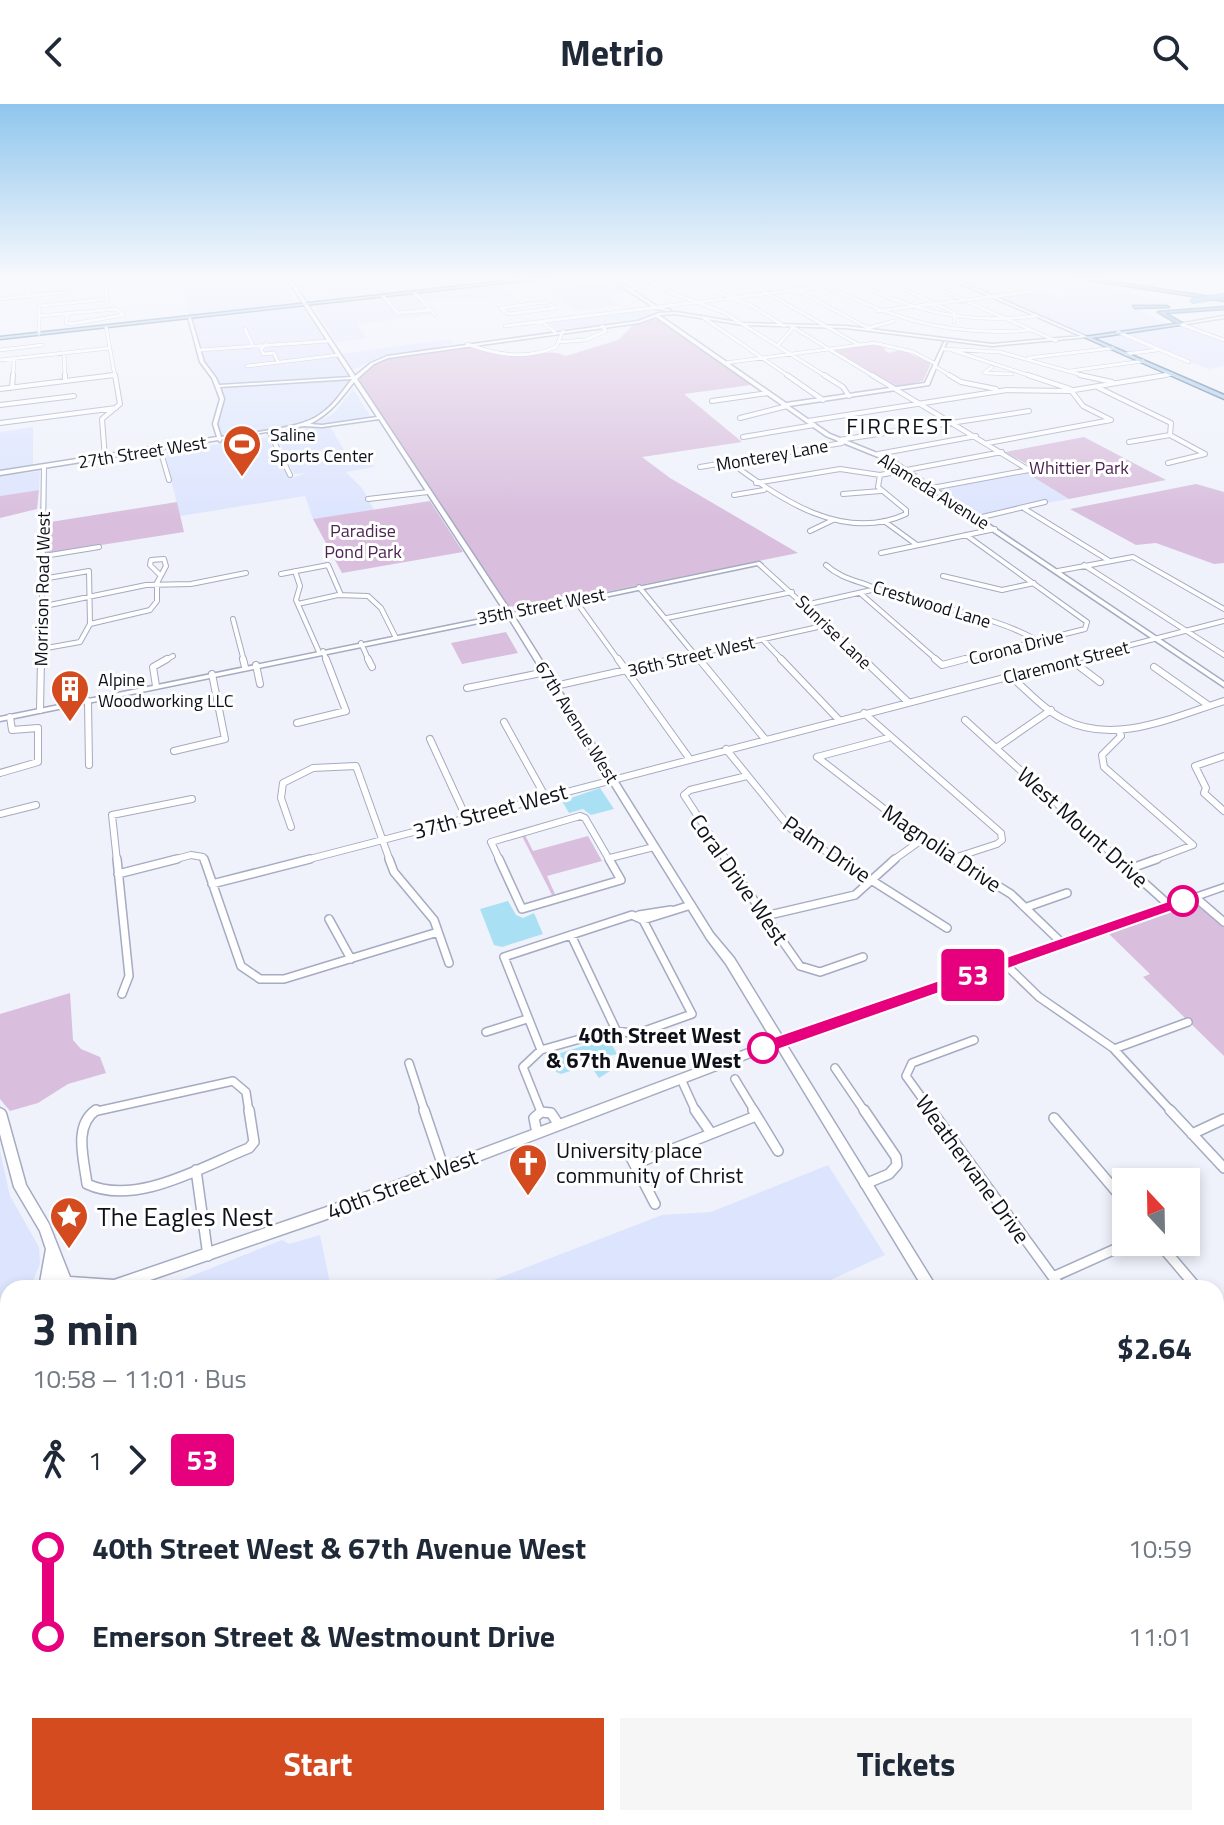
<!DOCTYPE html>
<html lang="en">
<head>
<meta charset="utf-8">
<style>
  :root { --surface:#fff; --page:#f6f6f7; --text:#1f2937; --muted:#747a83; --accent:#d34b1f }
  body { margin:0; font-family:"Titillium Web",sans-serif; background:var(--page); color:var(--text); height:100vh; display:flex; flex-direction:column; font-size:30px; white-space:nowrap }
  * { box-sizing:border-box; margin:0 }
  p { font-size:26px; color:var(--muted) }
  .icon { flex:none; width:44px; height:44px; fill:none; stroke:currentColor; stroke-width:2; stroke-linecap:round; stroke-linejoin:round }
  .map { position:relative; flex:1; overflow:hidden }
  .side { position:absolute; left:0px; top:1176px; width:1224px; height:546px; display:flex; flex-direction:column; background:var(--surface); border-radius:24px 24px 0 0; box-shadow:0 4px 12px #0003 }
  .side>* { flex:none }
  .badge { padding:0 16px; border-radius:6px; font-size:28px; line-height:52px }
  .needle { width:52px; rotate:338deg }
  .tools { position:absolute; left:1112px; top:1064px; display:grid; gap:16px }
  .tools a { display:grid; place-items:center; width:88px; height:88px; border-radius:0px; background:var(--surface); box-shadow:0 4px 12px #0003; font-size:40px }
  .map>.badge { position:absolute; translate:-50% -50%; box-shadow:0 0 0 4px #fff }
  .legs { display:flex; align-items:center; gap:12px; height:88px; padding:0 32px; font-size:26px }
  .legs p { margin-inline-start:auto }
  .summary { display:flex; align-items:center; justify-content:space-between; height:136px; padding:0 32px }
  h1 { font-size:44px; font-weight:700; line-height:60px }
  .action { display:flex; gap:16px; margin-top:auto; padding:16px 32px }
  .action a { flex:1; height:92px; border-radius:0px; background:var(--accent); color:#fff; font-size:32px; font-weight:700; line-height:92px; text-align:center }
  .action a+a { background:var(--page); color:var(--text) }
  ul { padding:0 32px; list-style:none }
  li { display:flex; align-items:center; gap:28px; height:88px; font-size:30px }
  li i { display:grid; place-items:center; width:12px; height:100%; margin:0 10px; background:currentColor }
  li i::after { content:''; width:20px; height:20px; margin:-10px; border:6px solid; border-radius:50%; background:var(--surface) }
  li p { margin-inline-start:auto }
  li:first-child i { background:linear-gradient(#0000 50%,currentColor 0) }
  li:last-child i { background:linear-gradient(currentColor 50%,#0000 0) }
  header { display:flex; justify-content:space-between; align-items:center; height:104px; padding:0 32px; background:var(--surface); font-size:36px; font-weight:700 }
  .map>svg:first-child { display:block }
  .built { fill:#dde5fe }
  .green { fill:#d9bfdd }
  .water { fill:#aae0f4 }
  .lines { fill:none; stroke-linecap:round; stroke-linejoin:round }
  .street-far5-casing { stroke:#a4abc2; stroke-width:4 }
  .street-far4-casing { stroke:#a4abc2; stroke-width:6 }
  .street-far3-casing { stroke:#a4abc2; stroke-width:8 }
  .street-far2-casing { stroke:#a4abc2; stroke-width:10 }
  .street-far1-casing { stroke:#a4abc2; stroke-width:12 }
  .street-casing { stroke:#a4abc2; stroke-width:14 }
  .secondary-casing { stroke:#a4abc2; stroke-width:3 }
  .primary-casing { stroke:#4a7196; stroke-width:3 }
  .highway-casing { stroke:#4a7196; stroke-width:3 }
  .street-far5 { stroke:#fff; stroke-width:3 }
  .street-far4 { stroke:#fff; stroke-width:4 }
  .street-far3 { stroke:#fff; stroke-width:6 }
  .street-far2 { stroke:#fff; stroke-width:7 }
  .street-far1 { stroke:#fff; stroke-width:9 }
  .street { stroke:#fff; stroke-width:11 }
  .secondary { fill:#fff; fill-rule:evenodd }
  .primary { fill:#a6c8e8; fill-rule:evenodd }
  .highway { fill:#6ba4d9; fill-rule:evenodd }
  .highway-bridge-casing { stroke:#4a7196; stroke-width:6; stroke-linecap:butt }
  .highway-bridge { stroke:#6ba4d9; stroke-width:5 }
  .line-1 { fill:#e6007e; stroke:#fff; stroke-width:2 }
  .stop-1-dot { fill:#fff; stroke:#e6007e; stroke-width:4 }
  .labels { text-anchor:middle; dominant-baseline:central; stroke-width:6; stroke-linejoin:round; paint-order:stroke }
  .far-poi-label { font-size:18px; fill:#0e1119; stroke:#fff; text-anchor:start }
  .far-street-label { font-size:18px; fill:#0e1119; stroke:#fff }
  .far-park-label { font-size:18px; fill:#4d2553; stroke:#fff }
  .far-quarter-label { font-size:22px; letter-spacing:2px; fill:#0e1119; stroke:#fff }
  .street-label { font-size:22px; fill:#0e1119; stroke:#fff }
  .stop-label { font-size:22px; font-weight:bold; fill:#0e1119; stroke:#fff; text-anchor:end }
  .poi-label { font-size:22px; fill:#0e1119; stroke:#fff; text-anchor:start }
  .near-poi-label { font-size:26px; fill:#0e1119; stroke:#fff; text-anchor:start }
</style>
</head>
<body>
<header><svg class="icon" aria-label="back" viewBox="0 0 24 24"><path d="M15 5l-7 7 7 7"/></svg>Metrio<svg class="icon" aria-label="search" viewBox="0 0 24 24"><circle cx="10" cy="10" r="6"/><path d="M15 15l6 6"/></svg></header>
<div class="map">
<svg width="1224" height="1721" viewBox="0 0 1224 1721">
  <rect width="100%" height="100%" fill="#eff2fb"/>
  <path class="built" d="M179,172h104l14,29h9l46,73 -18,30 -16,12 -24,8 -74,12 -5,-16 7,-20 -8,-26 -11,-14z
    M292,172h256l1,1 -204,22 -13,-3 -11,-8 -19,2z
    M613,178l13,8 -21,4 16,11 -46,6 -27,-22z
    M499,180l15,13 -89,4 -8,-8z
    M1094,181l79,18 -36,6 30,15 -81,11 -87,-37 46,-7 14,6 13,-2 -12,-6z
    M413,190l20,21 -76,9 10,14 -31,4 -23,-36z
    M654,205l-3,6 -11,5 -81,10 -13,-8z
    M1182,223l42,15v24l-16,3 -48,-20 -32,3 -30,-13 22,-4 36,13 -30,-14z
    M450,235l4,5 -70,11 -29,14h-4l-10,-15z
    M353,285l18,28 -59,8 21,-11z
    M330,322l15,26 19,-2 10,17 -28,5 16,16 12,22 -61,9 -8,-23 -125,20 -8,-33h-5l-4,-13 6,-1 -4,-17 104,-15 18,39 8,1 11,-4 -12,1 -18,-38 31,-9z
    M33,323v39l-33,5v-39z
    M40,367l-1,19 -39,6v-20z
    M1025,368l44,27 -90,16 -41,-26z
    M0,1047l10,45 29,51 1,17 -10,24h-22v19l-8,3z
    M828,1061l57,90 -72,33h-340l189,-73 49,-3z
    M320,1131l11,53h-170l121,-48 7,4z
    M8,1231v312l-8,3v-313z"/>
  <path class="green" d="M658,215l93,66 -67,9 58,48 -100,15 28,21 128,75 -272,55 -17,-2 -150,-223 1,-7c21,-24 70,-30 101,-30 18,0 37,8 56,9 18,1 33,-7 49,1l52,-16 17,-17z
    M877,240l10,3 -3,2 4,4 13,-3 30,13 -8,18 -27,7 -66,-38z
    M1084,333l82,43 -97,19 -44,-27 11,-3 -31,-17z
    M1196,380l28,8v71l-10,1 -58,-21 -20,2 -66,-36z
    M39,386l-2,19 -37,9v-22z
    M430,397l33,51 -121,21 -29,-54z
    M177,398l7,30 -140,22v-31z
    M506,528l12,21 -56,11 -11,-21z
    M525,731l8,16 55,-15 14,25 -55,15 8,18 -3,1 -30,-59z
    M1193,798l6,2 25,21v131l-81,-79 7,-3 -43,-42z
    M70,889l3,47 8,9 19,8 6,16 -38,11 -30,19 -28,8 -10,-12v-85z"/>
  <path class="water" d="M600,684l14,21 -23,6 -8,-6 -14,4 -7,-12z
    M508,797l8,14 7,3 11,-5 9,21 -41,13 -8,-2 -14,-36z
    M602,936l9,3 6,11 -12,3 5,14 -11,7 -9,-13 -29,9 -5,-2 -2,-17z"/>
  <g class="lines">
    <defs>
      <path id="street-far5" d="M642,172l29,17 52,19 104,65
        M678,172l74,30 32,20
        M737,172l122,69
        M771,172l97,52
        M806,172c77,39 136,62 224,54
        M840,172c71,34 118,49 197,40
        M910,172l146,65
        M1212,172l12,3
        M0,173l27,9 2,10
        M884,176l71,33 -1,9
        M0,180l28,-8
        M628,185l107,-13
        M709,185l40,-5
        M68,189v-13l38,-4
        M415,189l20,22
        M383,192l15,17 32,-3
        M0,195l68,-7
        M545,198l11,6 -47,6 -9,-6z
        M877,207l160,-20
        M39,212l77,-7 8,6 -53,9 -5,-1 2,-9
        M704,214l86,59
        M541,217l14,11
        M1180,220l44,16
        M505,222l404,-50
        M791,222l84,51
        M106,223l9,50
        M868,224l26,-7
        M245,225l7,15
        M1118,228l71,30
        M39,230v-28l68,-7 -3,-23
        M559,238l26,-2 21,-9 -4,-5
        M267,240l-6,5 2,5 11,-1 4,9
        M467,240c30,11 59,16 89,3l7,-16
        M778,241l14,-16
        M943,245l57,3 89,25
        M0,246l43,-5
        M200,246l129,-9
        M952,246l82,27
        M64,249l1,24
        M1126,250l31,-4
        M1028,254l85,-10
        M0,256l110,-12
        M725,259l149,-20 39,9 23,12
        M247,262l91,-11
        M936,263l17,10
        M992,263l-8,6 28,1
        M1070,267l73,-10
        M13,273l1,-18
        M98,273l16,-2
        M1154,273l18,-3"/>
      <path id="street-far4" d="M65,271v6
        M787,271l36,25
        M824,271l19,12 6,9
        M872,271l157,95
        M949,271l12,7 35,7
        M1080,271l32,7
        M1097,283l74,36 -1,12
        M12,284l1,-13
        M0,285l114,-14
        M712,297l56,-8
        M0,301l74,-9 -7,1
        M740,314l47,-12
        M808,317l199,-31 61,1 98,-16
        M0,319l116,-15
        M270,329l20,42
        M743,333l71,-12
        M839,336l190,-29
        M1129,338l41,-7
        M988,339l123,-23 -28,-14 -13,-17 -42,-14
        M160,345l9,31
        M878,350l98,-18
        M105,354l-3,-39 18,-15 -5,-29
        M730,358c49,37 114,81 176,52v-4l-28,-23 2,-12
        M1168,359l37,-9 -35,-19
        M700,363l142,-24
        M756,379l84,-14 40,6 122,-23
        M932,384l97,-18
        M843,390l38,-3
        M734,391l30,-5
        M368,395l60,-7
        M1025,405l83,51
        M978,414l67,-16
        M884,417l33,24
        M810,427l23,-11
        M881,449l114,-24
        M44,452l55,-9
        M759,460l106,97
        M826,461c13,12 28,15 44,21 47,17 132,31 169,56
        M1084,461l140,90
        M295,467l5,15 -4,14 23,52
        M1058,467l75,-14 91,52
        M281,470l47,-9 13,30
        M943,472l59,14 32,-7
        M639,483l61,74
        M860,489l78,68
        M575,496l44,61
        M298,500l40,-9 30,1 13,12 14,28
        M805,501l71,-16
        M40,503l106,-22 45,-1 55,-11
        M667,514l125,-26
        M233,515l11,42
        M90,520l60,-14 7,-9v-18l9,-17 -2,-7 -13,1 -1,5 10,10
        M763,536l20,21
        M361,539l8,18
        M41,545l39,-7 10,-18 -1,-53 -47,8
        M323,547l4,10
        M41,557l3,-194
        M164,557l9,-5
        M666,557l161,-36
        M957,557l128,-32 2,-7 -121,-87
        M1069,557l155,-40"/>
      <path id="street-far3" d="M243,555l2,8
        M368,555l4,8
        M618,555l71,99
        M699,555l66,80
        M781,555l58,61
        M863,555l45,43
        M935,555l7,6 23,-6
        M1071,556l29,22
        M256,561l4,19
        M1154,563l54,38
        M1010,572c17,14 33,33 53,43 51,27 110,-2 161,-18
        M156,582l-3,-19 14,-8
        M555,582l120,-27
        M467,584l79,-16
        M88,597l1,64
        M40,606l1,-51
        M864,609l137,120 1,7 -5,4 -43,14
        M965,616l155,141
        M504,618l41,74
        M297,619l49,-12 -20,-52
        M1119,627l2,5 -19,19 2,12 89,78 -42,16
        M430,635l36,78
        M996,644l55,-38
        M726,645l65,80 50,32
        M174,647l51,-12 -13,-65
        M1224,652l-29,10 11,22 -2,5 20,18
        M817,653l106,82 35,22
        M817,653l71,-19
        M0,669l38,-11v-34l-26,2 -2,-13
        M0,710l36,-9
        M291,723l-10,-29 2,-15 30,-15 43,-2 34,95
        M610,754l44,-11
        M117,757l-5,-46 80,-16
        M169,757l22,-6 12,2 1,4
        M302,757l775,-202
        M500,757l-9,-19 89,-26 5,2 25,43
        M727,757l-43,-66 6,-5 57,-14
        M892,757l31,-22"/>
      <path id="street-far2" d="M117,755l12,117 -7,18
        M204,755l37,107 19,13h24l154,-47
        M389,755l5,13 40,48 15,43
        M499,755l23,50 99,-29 -12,-21
        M725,755l75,107 20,6 43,-15
        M838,755l109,69
        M954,755l57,35 52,50
        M1118,755l52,47
        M1129,765l28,-10
        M118,770l59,-15
        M212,780l98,-25
        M1195,793l29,25
        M1027,803l40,-14
        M632,811l11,5 49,94 -56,20 -24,-4 -71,20 -37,-93z
        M639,811l32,-5
        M765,812l90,-21 40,-36
        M329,815l22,40
        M643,816l48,-15
        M571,831l45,95
        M1005,860l34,33 74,51 59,64
        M486,928l41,-13
        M1114,945l74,-27
        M409,959l16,49
        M835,964l30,44
        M681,975l15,33
        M735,975l20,33
        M93,1008l140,-31 13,11 3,20
        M541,1008l-18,-45 18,-17
        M932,1008l-26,-36 6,-13 62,-23"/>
      <path id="street-far1" d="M96,1006c-23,16 -12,49 -9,74 49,23 116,-18 162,-36l5,-6 -5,-32
        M424,1006l20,59
        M695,1006l16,23
        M753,1006l25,41
        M864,1006l32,47 1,8 -8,9 -24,10
        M931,1006l130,178
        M1170,1006l54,58
        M1054,1014l72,85
        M537,1029l-3,-15 7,-6 10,1 8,12
        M1192,1030l32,-15
        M628,1048l27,52
        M635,1060l121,-48
        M196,1066l12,86
        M1158,1138l39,46
        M1053,1173l78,-35
        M1216,1206l8,10"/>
      <path id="street" d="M1216,1393l8,11
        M0,1550l8,-3
        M1216,1590l8,12
        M285,1714l2,7
        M712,1714l2,7
        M895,1714l3,7
        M1080,1714l3,7"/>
      <path id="secondary" d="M285,172h4l66,100 16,-13 16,-7 251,-35 21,-8 17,-1 67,11 103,3 146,18 89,-8 -138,-60h5l140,61 -96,9 -146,-18 -103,-3 -67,-11 -17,1 127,88 139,-20 19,-41 3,-1 -18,44 -140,21 41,28 62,25 332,223v5l-336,-226 -62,-25 -170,-119 -17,6 -251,35 -14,6 -17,15 155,234 247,-51 3,2 -248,52 199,317 21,25 48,78 442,-152v6l-438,154 151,244h-14l-146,-241 -453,173 -197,68h-88l7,-39 -6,-18 -26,-44 -14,-53v-26l4,2 2,3 20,72 23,39 21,53 44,3 210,-72 448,-168 -46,-76 -19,-25 -199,-322 -508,104v-4l506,-103 -127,-195 -57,8 -18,-1 -82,13 -2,3 -2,-2 -218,35v-4l217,-34 -4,-13 7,-25 -8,-21 -12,-16 -12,-45 3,1 13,44 12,16 3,7 132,-8zM352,275c-11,14 -20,29 -36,38 -20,12 -69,16 -95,20l-4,-13 7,-25 -4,-12zM354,278l23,35 -55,8 -12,-1c20,-10 31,-25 44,-42z
        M606,172h5l47,31 13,3 -2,1 -13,-2z
        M1224,212v2l-44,7 -2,-1z
        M8,1204v15l-8,4v-15z
        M1224,1350v15l-8,4v-15z
        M1216,1633l6,3 2,3v25l-6,-3 -2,-3z
        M574,1714h26l-4,7h-26z"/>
      <path id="primary" d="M552,172h14l-566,63v-2z
        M1182,219l-2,2 -88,13 132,57v4l-140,-62z"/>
      <path id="highway" d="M1063,172h11l150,23v2z
        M1133,202h34l2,1 -34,1z
        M1224,203v2l-59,4 17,10 -2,2 -22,-13z"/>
    </defs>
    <use href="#street-far5" class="street-far5-casing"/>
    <use href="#street-far4" class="street-far4-casing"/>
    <use href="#street-far3" class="street-far3-casing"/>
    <use href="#street-far2" class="street-far2-casing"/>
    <use href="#street-far1" class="street-far1-casing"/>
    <use href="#street" class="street-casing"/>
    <use href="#secondary" class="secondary-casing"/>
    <use href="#primary" class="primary-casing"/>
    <use href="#highway" class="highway-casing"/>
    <use href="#street-far5" class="street-far5"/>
    <use href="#street-far4" class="street-far4"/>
    <use href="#street-far3" class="street-far3"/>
    <use href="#street-far2" class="street-far2"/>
    <use href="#street-far1" class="street-far1"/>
    <use href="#street" class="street"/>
    <use href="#secondary" class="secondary"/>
    <use href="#primary" class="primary"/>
    <use href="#highway" class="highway"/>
    <defs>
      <path id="highway-bridge" d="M1192,197l32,-5"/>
    </defs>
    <use href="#highway-bridge" class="highway-bridge-casing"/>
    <use href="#highway-bridge" class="highway-bridge"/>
  </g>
  <linearGradient id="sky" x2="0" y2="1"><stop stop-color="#8fc6ed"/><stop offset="0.42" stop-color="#f8f9fd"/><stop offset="1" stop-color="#f8f9fd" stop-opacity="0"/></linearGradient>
  <rect width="1224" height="413" fill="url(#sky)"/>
  <path class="line-1" d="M1183,792l6,2v7l-426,150 -9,-7 3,-5z"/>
  <defs>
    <symbol id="stadium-pin" viewBox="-11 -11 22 30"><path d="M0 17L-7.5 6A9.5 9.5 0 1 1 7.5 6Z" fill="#d34b1f" stroke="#fff"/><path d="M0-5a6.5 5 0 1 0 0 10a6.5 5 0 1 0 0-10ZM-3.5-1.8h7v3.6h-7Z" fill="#fff"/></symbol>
    <symbol id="building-pin" viewBox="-11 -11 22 30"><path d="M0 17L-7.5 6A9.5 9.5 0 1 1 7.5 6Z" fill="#d34b1f" stroke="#fff"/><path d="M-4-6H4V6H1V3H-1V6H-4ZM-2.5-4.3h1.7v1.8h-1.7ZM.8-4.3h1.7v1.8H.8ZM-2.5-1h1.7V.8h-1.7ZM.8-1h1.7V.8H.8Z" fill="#fff"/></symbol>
    <symbol id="church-pin" viewBox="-11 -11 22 30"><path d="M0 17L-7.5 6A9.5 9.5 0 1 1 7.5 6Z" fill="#d34b1f" stroke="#fff"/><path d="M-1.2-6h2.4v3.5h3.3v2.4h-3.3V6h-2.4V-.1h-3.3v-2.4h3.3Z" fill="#fff"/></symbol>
    <symbol id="sight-pin" viewBox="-11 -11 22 30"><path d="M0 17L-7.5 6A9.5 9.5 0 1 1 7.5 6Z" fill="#d34b1f" stroke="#fff"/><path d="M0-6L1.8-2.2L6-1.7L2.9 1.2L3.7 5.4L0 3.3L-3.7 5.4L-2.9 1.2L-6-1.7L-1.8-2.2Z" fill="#fff"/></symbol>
  </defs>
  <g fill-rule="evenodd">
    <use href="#stadium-pin" x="220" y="318" width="44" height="60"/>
    <use href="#building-pin" x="48" y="563" width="44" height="60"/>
    <use href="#church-pin" x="506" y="1037" width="44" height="60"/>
    <use href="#sight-pin" x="47" y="1090" width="44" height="60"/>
  </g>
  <g class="stop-1-dot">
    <circle cx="1183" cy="797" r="14"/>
    <circle cx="763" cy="944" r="14"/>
  </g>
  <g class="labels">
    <g class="far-poi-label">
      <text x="270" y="330">Saline<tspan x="270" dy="21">Sports Center</tspan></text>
      <text x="98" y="575">Alpine<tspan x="98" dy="21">Woodworking LLC</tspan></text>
    </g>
    <g class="far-street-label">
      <text transform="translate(142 348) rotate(-9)">27th Street West</text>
      <text transform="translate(772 351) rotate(-10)">Monterey Lane</text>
      <text transform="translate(934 387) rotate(32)">Alameda Avenue</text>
      <text transform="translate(42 485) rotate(-89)">Morrison Road West</text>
      <text transform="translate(932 500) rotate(17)">Crestwood Lane</text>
      <text transform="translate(541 502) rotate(-11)">35th Street West</text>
      <text transform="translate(834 528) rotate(44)">Sunrise Lane</text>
      <text transform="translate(1016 543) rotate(-14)">Corona Drive</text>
      <text transform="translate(691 552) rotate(-13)">36th Street West</text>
      <text transform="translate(1066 558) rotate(-14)">Claremont Street</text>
      <text transform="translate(577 618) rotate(58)">67th Avenue West</text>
    </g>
    <g class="far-park-label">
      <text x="1079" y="363">Whittier Park</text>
      <text x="363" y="426">Paradise<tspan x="363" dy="21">Pond Park</tspan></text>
    </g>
    <g class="far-quarter-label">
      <text x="900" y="322">FIRCREST</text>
    </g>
    <g class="street-label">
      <text transform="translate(490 707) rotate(-15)">37th Street West</text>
      <text transform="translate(1083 723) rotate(42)">West Mount Drive</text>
      <text transform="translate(942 744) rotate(34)">Magnolia Drive</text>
      <text transform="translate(827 745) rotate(34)">Palm Drive</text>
      <text transform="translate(739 775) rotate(55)">Coral Drive West</text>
      <text transform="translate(973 1065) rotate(54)">Weathervane Drive</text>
      <text transform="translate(402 1080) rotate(-21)">40th Street West</text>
    </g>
    <g class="stop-label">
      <text x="741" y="931">40th Street West<tspan x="741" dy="25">&amp; 67th Avenue West</tspan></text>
    </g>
    <g class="poi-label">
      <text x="556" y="1046">University place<tspan x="556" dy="25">community of Christ</tspan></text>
    </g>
    <g class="near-poi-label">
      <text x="97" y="1112">The Eagles Nest</text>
    </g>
  </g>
</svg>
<div class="tools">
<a><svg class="needle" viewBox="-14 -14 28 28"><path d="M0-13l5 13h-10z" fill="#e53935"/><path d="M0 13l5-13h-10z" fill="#747a83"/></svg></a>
</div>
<b class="badge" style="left:973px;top:871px;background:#e6007e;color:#fff">53</b>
<section class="side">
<div class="summary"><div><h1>3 min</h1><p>10:58 – 11:01 · Bus</p></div><b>$2.64</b></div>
<div class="legs"><svg class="icon" aria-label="walk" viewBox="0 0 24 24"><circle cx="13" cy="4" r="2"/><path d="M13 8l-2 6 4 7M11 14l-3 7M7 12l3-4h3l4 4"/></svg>1<svg class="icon" aria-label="forward" viewBox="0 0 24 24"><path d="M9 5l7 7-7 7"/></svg><b class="badge" style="background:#e6007e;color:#fff">53</b></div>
<ul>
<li><i style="color:#e6007e"></i><b>40th Street West &amp; 67th Avenue West</b><p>10:59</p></li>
<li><i style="color:#e6007e"></i><b>Emerson Street &amp; Westmount Drive</b><p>11:01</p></li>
</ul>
<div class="action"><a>Start</a><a>Tickets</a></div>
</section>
</div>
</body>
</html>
